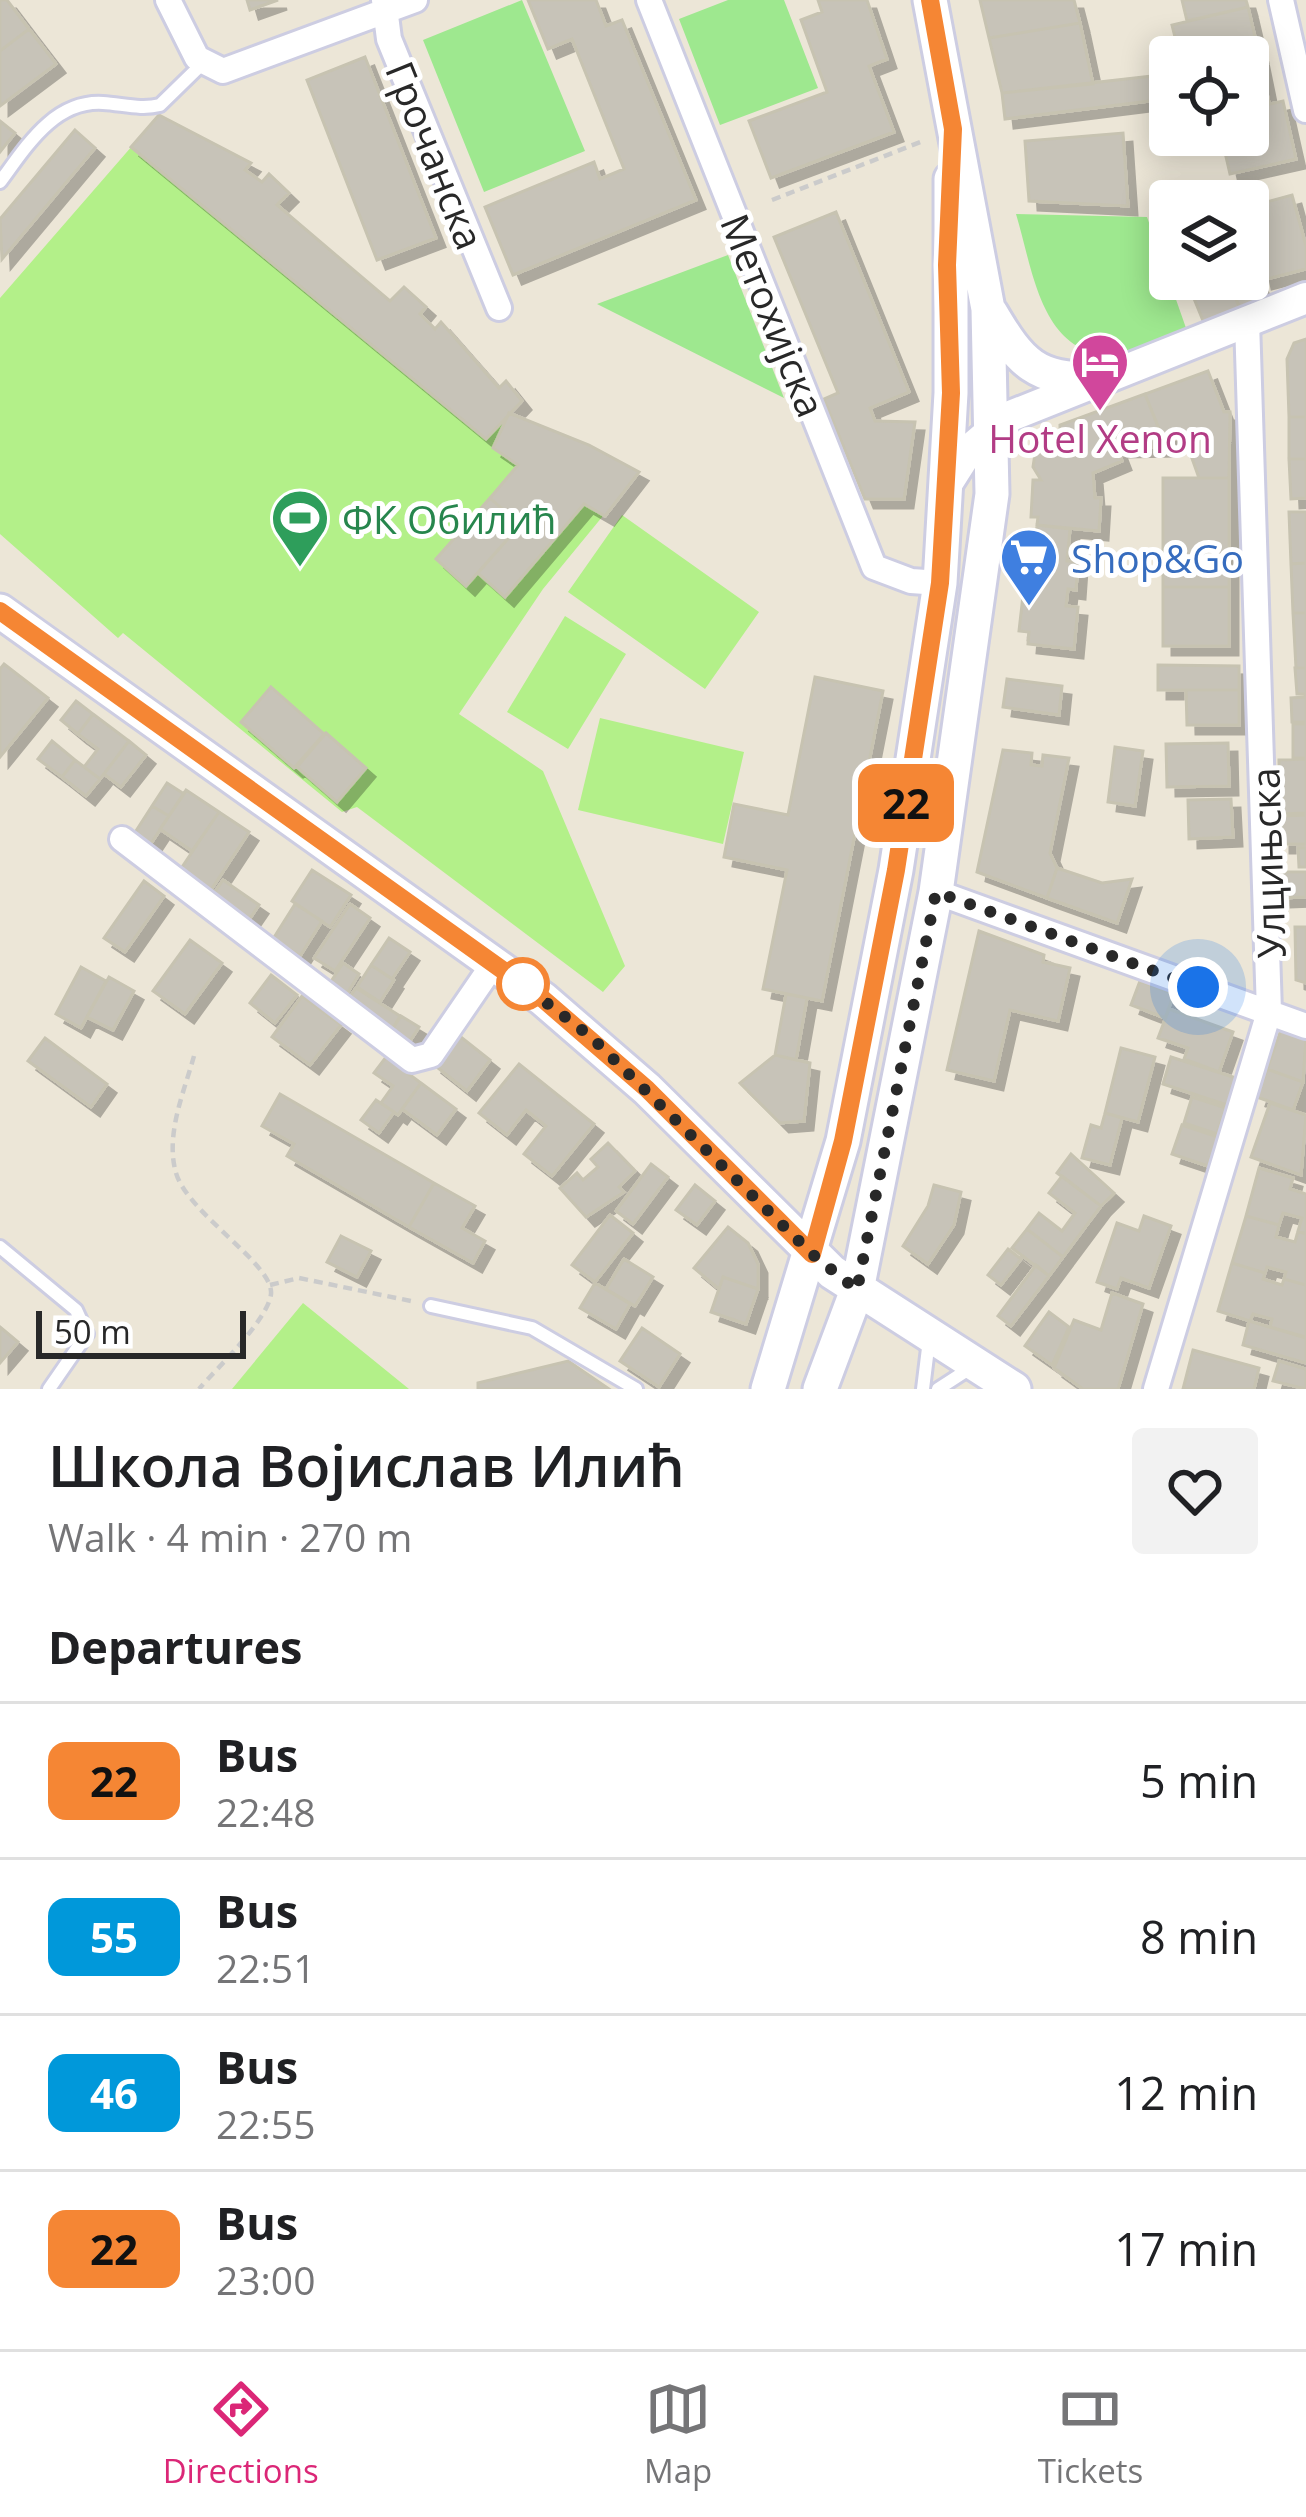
<!DOCTYPE html>
<html lang="en">
<head>
<meta charset="utf-8">
<style>
  :root { --surface:#fff; --page:#f2f2f2; --text:#202124; --muted:#757577; --line:#e0e0e0; --accent:#db2777 }
  body { margin:0; font-family:"Open Sans",sans-serif; background:var(--page); color:var(--text); height:100vh; display:flex; flex-direction:column; font-size:45px; white-space:nowrap }
  * { box-sizing:border-box; margin:0 }
  p { font-size:39px; color:var(--muted) }
  .icon { flex:none; width:66px; height:66px; fill:none; stroke:currentColor; stroke-width:2; stroke-linecap:round; stroke-linejoin:round }
  .map { position:relative; height:1389px; overflow:hidden }
  .sheet { display:flex; flex-direction:column; background:var(--surface); flex:1 }
  .sheet>* { flex:none }
  .badge { padding:0 24px; border-radius:18px; font-size:42px; line-height:78px }
  .fabs { position:absolute; left:1149px; top:36px; display:grid; gap:24px }
  .fabs a { display:grid; place-items:center; width:120px; height:120px; border-radius:12px; background:var(--surface); box-shadow:0 6px 30px #0003; font-size:60px }
  .scale { position:absolute; left:36px; bottom:30px; width:210px; box-sizing:border-box; padding-left:12px; border:6px solid #282828; border-top:0; font-size:33px; line-height:42px; white-space:nowrap; color:#282828; -webkit-text-stroke:9px #fff; paint-order:stroke }
  .you { position:absolute; width:60px; height:60px; margin:-30px; border:9px solid #fff; border-radius:50%; background:#1a73e8; box-shadow:0 0 0 18px #1a73e833 }
  .map>.badge { position:absolute; translate:-50% -50%; box-shadow:0 0 0 6px #fff }
  h2 { padding:0 48px; font-size:45px; line-height:108px }
  .round { display:grid; place-items:center; flex:none; width:126px; height:126px; border-radius:12px; background:var(--page) }
  .overview { display:flex; align-items:center; justify-content:space-between; height:204px; padding:0 48px }
  h1 { font-size:57px; font-weight:600; line-height:90px }
  ul { padding:0; list-style:none }
  li { display:flex; align-items:center; gap:36px; height:156px; padding:0 48px; border-top:3px solid var(--line) }
  li div { flex:1 }
  li b { display:block; font-size:45px }
  li em { font-style:normal }
  li .badge { min-width:132px; font-weight:700; text-align:center }
  .menu { display:flex; justify-content:space-around; align-items:center; height:168px; border-top:3px solid var(--line); background:var(--surface); font-size:33px; color:var(--muted) }
  .menu a { display:grid; justify-items:center; gap:6px }
  .menu .selected { color:var(--accent) }
  .map>svg:first-child { display:block }
  .green { fill:#9ee88f }
  .pitch { fill:#b3f089 }
  .building { fill:#c7c3b8; stroke:#c7c3b1; stroke-width:3; filter:url(#shadow) }
  .lines { fill:none; stroke-linecap:round; stroke-linejoin:round }
  .service-casing { stroke:#cdcde2; stroke-width:18 }
  .minor-casing { stroke:#cdcde2; stroke-width:30 }
  .tertiary-casing { stroke:#cdcde2; stroke-width:36 }
  .secondary-casing { stroke:#cdcde2; stroke-width:39 }
  .path { stroke:#cbcbcb; stroke-width:4.5; stroke-dasharray:9 6; stroke-linecap:butt }
  .service { stroke:#fff; stroke-width:12 }
  .minor { stroke:#fff; stroke-width:24 }
  .tertiary { stroke:#fff; stroke-width:30 }
  .secondary { stroke:#fff; stroke-width:33 }
  .line-casing { stroke:#fff; stroke-width:27 }
  .line { stroke:#f58634; stroke-width:18 }
  .walk { stroke:#282828; stroke-width:12; stroke-dasharray:0 21.6 }
  .stop-dot { fill:#fff; stroke:#f58634; stroke-width:6 }
  .labels { text-anchor:middle; dominant-baseline:central; stroke-width:10; stroke-linejoin:round; paint-order:stroke }
  .street-label { font-size:39px; fill:#282828; stroke:#fff }
  .hotel-label { font-size:39px; fill:#b23c85; stroke:#fff }
  .leisure-label { font-size:39px; fill:#27864d; stroke:#fff; text-anchor:start }
  .shop-label { font-size:39px; fill:#366cbe; stroke:#fff; text-anchor:start }
</style>
</head>
<body>
<div class="map">
<svg width="1306" height="1389" viewBox="0 0 1306 1389">
  <defs>
    <filter id="shadow"><feDropShadow dx="9" dy="9" stdDeviation="0" flood-color="#0004"/></filter>
  </defs>
  <rect width="100%" height="100%" fill="#ece6d7"/>
  <path class="green" d="M522,0l63,151 -101,41 -61,-152z
    M728,0h56l34,88 -98,37 -41,-106z
    M1016,214l131,3 39,111c-20,8 -49,26 -71,27 -74,2 -82,-85 -99,-141z
    M728,255l56,143 -187,-94z"/>
  <path class="pitch" d="M159,115l92,48 -5,7 16,11 7,-7 20,19 -11,13 112,95 14,-14 22,20 -5,8 14,14 6,-7 57,65 8,-6 16,20 -12,13 79,31 50,27 -96,117 -84,125 84,57 82,195 -22,26 -246,-185 -15,5 -219,-179 -5,5 -118,-104v-236z
    M622,515l137,97 -54,77 -137,-97z
    M565,616l61,38 -58,95 -61,-37z
    M600,718l144,34 -21,92 -145,-34z
    M303,1303l106,86h-177z"/>
  <path class="building" d="M0,0h7l22,29 -29,22z
    M247,0h31l-28,10z
    M528,0h68l10,26 16,-6 74,180 -183,75 -28,-68 109,-45 6,17 24,-10 -52,-130 -24,10z
    M818,0h49l20,59 -18,7 25,66 -123,46 -22,-57 78,-29 -26,-72 21,-8z
    M980,0h94l6,23 -91,15z
    M1182,0h64l2,7 -61,14z
    M1248,7l11,47 -79,3 -8,-32z
    M1080,23l13,61 -91,9 -13,-55z
    M29,29l27,35 -56,42v-55z
    M1259,54l10,49 -21,5v-51z
    M365,57l71,181 -59,22 -70,-180z
    M1153,76l5,24 -153,19 -3,-26z
    M1283,101l13,58 -66,15 -9,-39h27v-26z
    M159,115l92,48 -6,7 17,12 7,-8 20,19 -12,12 113,96 14,-14 22,20 -6,7 15,15 6,-7 58,66 7,-7 16,20 -36,38 -355,-292z
    M0,121l15,12 -15,19z
    M75,130l20,18 -93,111 -2,-40z
    M1123,133l5,73 -99,-5 -4,-60z
    M1292,195l14,51v23l-43,11 -15,-73z
    M836,212l73,180 -39,16 5,13 40,1 -11,77h-39l-41,-100 14,-6 -64,-156z
    M1248,257l17,42 -25,10 -12,-30h20z
    M1186,279h42l12,30 -36,14z
    M1306,339v78h-17l-2,-58 7,-16z
    M1208,371l16,41h6l-1,66h-30l-15,-42 -19,7 -20,-49z
    M1145,394l21,53 -49,1 5,13 -29,12 2,25h6l-2,33 -62,-6 1,-8h-7l2,-37h8l-8,-13 3,-20 24,-9v-13z
    M509,413l80,32 50,27 -34,44 -21,-12 -79,93 -27,-24 42,-48 -30,-27 28,-33 -25,-17z
    M1289,417h17v42h-17z
    M1289,459h17v39l-15,1z
    M1163,478h66v109h-66z
    M490,498l30,27 -54,61 -30,-27z
    M1289,512h17v51l-15,1z
    M1037,525l33,4 -3,32 11,1 -2,28 -8,-1 -2,17 12,1 -4,42 -46,-5 1,-12 -10,-1 9,-79 7,1z
    M1306,563v50h-13l-2,-49z
    M1163,587h66v59h-66z
    M1293,613h13v55h-10z
    M4,664l44,34 -48,59v-88z
    M1158,665l81,1v24h-81z
    M1295,668h11v26h-9z
    M815,677l68,14 -61,310 -59,-12 24,-119 -63,-13 10,-53 54,11z
    M1007,679l55,7 -3,29 -56,-8z
    M271,687l53,47 -30,34 -53,-46z
    M1186,690h53v35h-52z
    M1306,697v25h-14l-1,-24z
    M76,701l17,13 -15,20 -17,-14z
    M93,714l36,27 -29,38 -16,-12 14,-18 -20,-15z
    M1293,724h13v34h-13z
    M326,733l40,35 -29,34 -40,-35z
    M52,741l23,19 -13,17 -24,-18z
    M129,741l17,14 -25,32 -17,-13z
    M1228,743l1,43 -62,1 -1,-43z
    M1115,747l28,4 -8,55 -27,-4z
    M1003,750l29,3 -1,12 11,1 1,-11 26,3 -19,95 7,15 -10,30 -70,-26z
    M1306,759v54l-26,1 -1,-54z
    M75,760l25,19 -14,17 -24,-19z
    M167,783l17,11 -15,22 -17,-10z
    M186,790l33,22 -27,39 -32,-22z
    M1231,799l2,38 -44,2 -1,-39z
    M152,806l17,10 -19,29 -16,-11z
    M219,812l30,20 -40,61 -31,-20z
    M1306,815v29h-25v-28z
    M1298,848h8v19h-7z
    M1057,868l45,15 30,-4 -15,44 -70,-25z
    M312,870l39,25 -21,32 -38,-26z
    M1281,872h25v25l-24,1z
    M223,880l36,25 -13,19 -36,-25z
    M144,881l20,15 -39,56 -21,-14z
    M295,904l27,17 -22,35 -27,-17z
    M350,904l20,14 -35,53 -21,-13z
    M1295,927h11v56l-10,-3z
    M979,931l65,24 -1,7 27,6 -12,53 -48,-11 -16,71 -47,-11z
    M389,938l21,14 -18,27 -21,-14z
    M190,940l32,23 -37,51 -32,-23z
    M343,963l16,11 -14,23 -17,-11z
    M371,965l23,15 -14,22 -23,-15z
    M81,967l25,14 -25,47 -25,-14z
    M271,975l26,20 -22,28 -25,-20z
    M109,977l25,14 -21,39 -26,-13z
    M1140,981l34,13 -9,24 -34,-13z
    M356,988l44,28 -8,14 -45,-29z
    M786,994l21,4 -11,62 -21,-5z
    M302,996l39,29 -31,40 -38,-28z
    M1169,1009l64,23 -14,40 -35,-13 4,-11 -30,-10z
    M401,1016l18,11 -9,14 -18,-11z
    M1281,1030l25,9 -3,43 -36,-13z
    M457,1034l33,26 -23,31 -34,-27z
    M45,1038l62,46 -16,23 -63,-46z
    M1121,1048l34,9 -17,65 -33,-9z
    M775,1055l35,8 -6,58 -24,2 -40,-40z
    M386,1057l35,26 -23,32 -17,-12 12,-17 -19,-13z
    M1171,1057l65,21 -9,27 -64,-21z
    M519,1064l75,60 -42,52 -28,-22 22,-28 -20,-16 -19,25 -28,-22z
    M1267,1069l36,13 -10,28 -36,-13z
    M421,1083l35,26 -19,26 -35,-26z
    M280,1094l154,89 -25,44 -122,-71 7,-12 -32,-18z
    M1192,1097l34,11 -9,26 -33,-11z
    M376,1100l18,12 -15,21 -18,-13z
    M1270,1103l36,12 -5,60 -50,-18z
    M1105,1113l17,5 -12,47 -28,-7 9,-33 10,3z
    M1182,1125l36,12 -10,29 -36,-12z
    M608,1143l27,28 -16,16 5,5 -38,25 -26,-29 17,-15 6,7 15,-13 -7,-8z
    M1071,1154l43,39 -13,13 -44,-33z
    M651,1164l17,13 -35,47 -17,-13z
    M1259,1168l34,10 -3,11 16,5v40l-8,-3 4,-13 -19,-5 -4,12 -33,-9z
    M1062,1176l39,30 -38,51 -36,-28 12,-16 23,18 13,-18 -26,-20z
    M434,1183l41,23 -13,22 23,13 -12,22 -64,-36z
    M695,1185l20,16 -18,24 -21,-15z
    M934,1185l27,7 -7,33 -26,39 -25,-18 25,-40z
    M610,1215l23,18 -38,49 -23,-17z
    M1144,1216l27,10 -22,62 -28,-10 -4,11 -20,-7 20,-59 22,8z
    M1246,1216l33,9 -3,12 19,5 3,-11 8,3v51l-22,-6 2,-7 -19,-5 -2,6 -33,-10z
    M728,1227l20,16 10,21v25l-35,-12 -4,12 -25,-21z
    M1027,1229l36,28 -14,19 -37,-28z
    M341,1236l30,15 -14,26 -30,-15z
    M1008,1249l13,10 -20,26 -13,-10z
    M624,1259l29,18 -18,29 -29,-17z
    M1232,1263l33,10 -2,6 19,6 2,-6 22,6v52l-36,-10 2,-8 -19,-5 -3,7 -32,-10z
    M1036,1265l13,11 -38,50 -13,-10z
    M723,1277l35,12 -12,35 -35,-12z
    M595,1283l35,21 -14,25 -36,-21z
    M1112,1293l31,11 -25,85h-35l-29,-21 20,-48 27,10z
    M1049,1312l20,15 -17,38 -27,-19z
    M1249,1321l57,17v25l-63,-18z
    M0,1327l18,15 -18,21z
    M642,1328l38,26 -21,33 -39,-26z
    M1193,1350l66,18 -5,21h-71z
    M568,1361l41,28h-131v-6z
    M1279,1361l27,8v20l-33,-8z"/>
  <g class="lines">
    <defs>
      <path id="service" d="M0,182c26,-35 54,-82 103,-79 19,1 38,7 57,2l42,-41
        M0,1247l76,63 11,24 -38,55
        M431,1306l101,22 104,61
        M923,1389l6,-49
        M938,1389l34,-22"/>
      <path id="minor" d="M168,0l29,58 26,13 192,-71
        M384,0l5,39 110,269
        M649,0l225,567 37,14 29,2
        M1281,0l25,110
        M122,839l290,221 19,-5 63,-92
        M936,892l370,134
        M1156,1389l113,-377 -22,-691"/>
      <path id="tertiary" d="M947,484l21,-33 40,-34 298,-119"/>
      <path id="secondary" d="M991,313c30,51 45,67 105,66
        M0,611l543,388 104,90 185,183 182,117
        M768,1389l75,-248 53,-271 44,-287 11,-190v-214
        M820,1389l37,-99 79,-398 56,-398 -4,-185 -58,-309"/>
    </defs>
    <use href="#service" class="service-casing"/>
    <use href="#minor" class="minor-casing"/>
    <use href="#tertiary" class="tertiary-casing"/>
    <use href="#secondary" class="secondary-casing"/>
    <path class="path" d="M772,200l151,-59
      M194,1056c-10,36 -29,79 -18,117 12,41 98,91 95,121 -3,26 -54,74 -72,95
      M270,1285l29,-7 112,23"/>
    <use href="#service" class="service"/>
    <use href="#minor" class="minor"/>
    <use href="#tertiary" class="tertiary"/>
    <use href="#secondary" class="secondary"/>
  </g>
  <g class="lines">
    <defs>
      <path id="line" d="M0,611l543,388 104,90 165,165 31,-113 53,-271 44,-287 11,-190 -4,-128 6,-136 -23,-129"/>
    </defs>
    <use href="#line" class="line-casing"/>
    <use href="#line" class="line"/>
    <path class="walk" d="M523,984l-5,-3 72,55 222,218 45,36 79,-398 262,95"/>
  </g>
  <defs>
    <symbol id="hotel-pin" viewBox="-11 -11 22 30"><path d="M0 17L-7.5 6A9.5 9.5 0 1 1 7.5 6Z" fill="#d1479c" stroke="#fff"/><path d="M-6-4.5h1.5V1H6V5H4.5V3h-9V5H-6ZM-4 0a1.8 1.8 0 1 1 3.6 0ZM.5 0V-2.5h3Q6-2.5 6 0Z" fill="#fff"/></symbol>
    <symbol id="stadium-pin" viewBox="-11 -11 22 30"><path d="M0 17L-7.5 6A9.5 9.5 0 1 1 7.5 6Z" fill="#2e9e5b" stroke="#fff"/><path d="M0-5a6.5 5 0 1 0 0 10a6.5 5 0 1 0 0-10ZM-3.5-1.8h7v3.6h-7Z" fill="#fff"/></symbol>
    <symbol id="supermarket-pin" viewBox="-11 -11 22 30"><path d="M0 17L-7.5 6A9.5 9.5 0 1 1 7.5 6Z" fill="#3f7fe0" stroke="#fff"/><path d="M-6-5.5h2.5l.6 2H6L4.5 2H-2.5L-4.4-4H-6ZM-1.5 3.2a1.3 1.3 0 1 0 .1 0ZM3 3.2a1.3 1.3 0 1 0 .1 0Z" fill="#fff"/></symbol>
  </defs>
  <g fill-rule="evenodd">
    <use href="#hotel-pin" x="1067" y="329" width="66" height="90"/>
    <use href="#stadium-pin" x="267" y="485" width="66" height="90"/>
    <use href="#supermarket-pin" x="996" y="524" width="66" height="90"/>
  </g>
  <circle class="stop-dot" cx="523" cy="984" r="24"/>
  <g class="labels">
    <g class="street-label">
      <text transform="translate(436 155) rotate(68)">Грочанска</text>
      <text transform="translate(774 315) rotate(68)">Метохијска</text>
      <text transform="translate(1267 863) rotate(-92)">Улцињска</text>
    </g>
    <g class="hotel-label">
      <text x="1100" y="437">Hotel Xenon</text>
    </g>
    <g class="leisure-label">
      <text x="342" y="518">ФК Обилић</text>
    </g>
    <g class="shop-label">
      <text x="1071" y="557">Shop&amp;Go</text>
    </g>
  </g>
</svg>
<div class="fabs">
<a><svg class="icon" aria-label="locate" viewBox="0 0 24 24"><circle cx="12" cy="12" r="6"/><path d="M12 2v4M12 18v4M2 12h4M18 12h4"/></svg></a>
<a><svg class="icon" aria-label="layers" viewBox="0 0 24 24"><path d="M12 4l9 5-9 5-9-5zM3 14l9 5 9-5"/></svg></a>
</div>
<div class="scale">50 m</div>
<div class="you" style="left:1198px;top:987px"></div>
<b class="badge" style="left:906px;top:803px;background:#f58634;color:#111">22</b>
</div>
<section class="sheet">
<div class="overview"><div><h1>Школа Војислав Илић</h1><p>Walk · 4 min · 270 m</p></div><a class="round"><svg class="icon" aria-label="heart" viewBox="0 0 24 24"><path d="M12 20l-8-8c-3-5 5-10 8-4 3-6 11-1 8 4z"/></svg></a></div>
<h2>Departures</h2>
<ul>
<li><span class="badge" style="background:#f58634;color:#111">22</span><div><b>Bus</b><p>22:48</p></div><em>5 min</em></li>
<li><span class="badge" style="background:#0098da;color:#fff">55</span><div><b>Bus</b><p>22:51</p></div><em>8 min</em></li>
<li><span class="badge" style="background:#0098da;color:#fff">46</span><div><b>Bus</b><p>22:55</p></div><em>12 min</em></li>
<li><span class="badge" style="background:#f58634;color:#111">22</span><div><b>Bus</b><p>23:00</p></div><em>17 min</em></li>
</ul>
</section>
<nav class="menu">
<a class="selected"><svg class="icon" aria-label="directions" viewBox="0 0 24 24"><path d="M12 3l9 9-9 9-9-9zM9 14v-3h6M13 9l2 2-2 2"/></svg>Directions</a>
<a><svg class="icon" aria-label="map" viewBox="0 0 24 24"><path d="M3 6l6-2 6 2 6-2v14l-6 2-6-2-6 2zM9 4v14M15 6v14"/></svg>Map</a>
<a><svg class="icon" aria-label="tickets" viewBox="0 0 24 24"><path d="M3 7h18v10H3zM15 7v10"/></svg>Tickets</a>
</nav>
</body>
</html>
